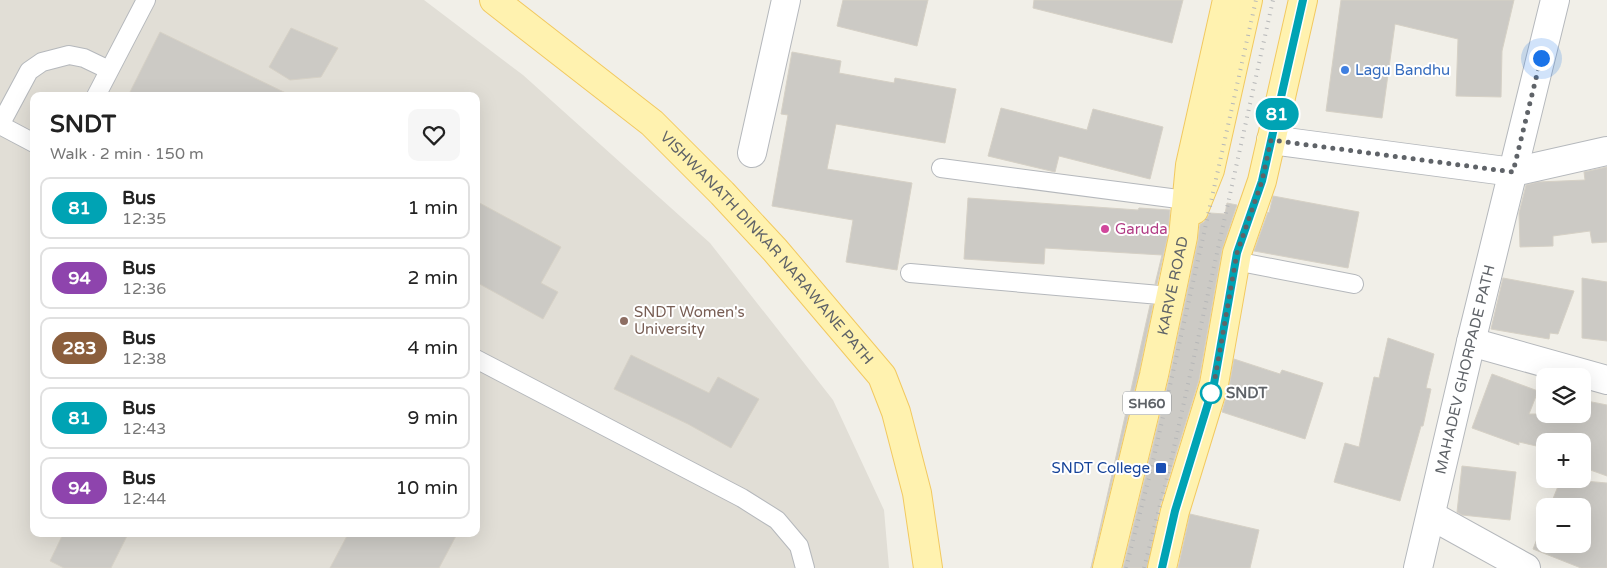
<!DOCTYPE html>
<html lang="en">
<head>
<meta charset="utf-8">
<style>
  :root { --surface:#fff; --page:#f6f6f6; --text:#222; --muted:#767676; --line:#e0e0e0 }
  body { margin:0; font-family:"Varela Round",sans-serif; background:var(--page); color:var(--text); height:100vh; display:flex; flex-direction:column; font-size:19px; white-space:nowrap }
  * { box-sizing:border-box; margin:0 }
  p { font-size:16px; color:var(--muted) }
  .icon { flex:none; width:28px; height:28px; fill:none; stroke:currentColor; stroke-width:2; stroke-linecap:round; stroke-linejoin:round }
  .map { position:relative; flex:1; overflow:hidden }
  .sheet { position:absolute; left:30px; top:92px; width:450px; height:445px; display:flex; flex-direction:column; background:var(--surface); border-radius:10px; box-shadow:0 5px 20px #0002 }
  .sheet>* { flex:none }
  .badge { padding:0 10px; border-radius:16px; font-size:18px; line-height:32px }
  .fabs { position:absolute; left:1536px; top:368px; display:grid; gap:10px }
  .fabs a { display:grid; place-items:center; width:55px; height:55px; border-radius:10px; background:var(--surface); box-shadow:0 5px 20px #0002; font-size:25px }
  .you { position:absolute; width:25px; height:25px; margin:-12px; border:4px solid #fff; border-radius:50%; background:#1a73e8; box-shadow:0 0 0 8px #1a73e833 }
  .map>.badge { position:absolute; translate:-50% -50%; box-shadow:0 0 0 2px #fff }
  .round { display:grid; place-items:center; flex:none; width:52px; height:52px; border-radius:10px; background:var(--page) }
  .summary { display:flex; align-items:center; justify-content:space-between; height:85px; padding:0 20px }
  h1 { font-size:24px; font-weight:800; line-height:38px }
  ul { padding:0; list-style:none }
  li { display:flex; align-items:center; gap:15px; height:62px; margin:0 10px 8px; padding:0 10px; border:2px solid var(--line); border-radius:10px }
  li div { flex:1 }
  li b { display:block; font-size:19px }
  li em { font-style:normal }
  li .badge { min-width:55px; font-weight:700; text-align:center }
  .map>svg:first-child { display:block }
  .education { fill:#e1ded6; fill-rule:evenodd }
  .building { fill:#cccac5; stroke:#d6d1c6 }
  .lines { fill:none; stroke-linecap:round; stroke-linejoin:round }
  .lane-casing { stroke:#b5b8bc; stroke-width:20 }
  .street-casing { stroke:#b5b8bc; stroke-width:30 }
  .primary-casing { stroke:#f2c960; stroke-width:30 }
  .lane { stroke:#fff; stroke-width:18 }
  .street { stroke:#fff; stroke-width:28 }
  .primary { stroke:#fff2af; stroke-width:28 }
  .rail { stroke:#b6b7b8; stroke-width:4; stroke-dasharray:1 6; stroke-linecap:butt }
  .line-casing { stroke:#fff; stroke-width:11 }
  .line { stroke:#00a3b4; stroke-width:8 }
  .walk { stroke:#5f6368; stroke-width:5; stroke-dasharray:0 9 }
  .shop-dot { fill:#3f7fe0; stroke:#fff; stroke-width:2 }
  .hotel-dot { fill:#d1479c; stroke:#fff; stroke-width:2 }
  .education-dot { fill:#8d6e63; stroke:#fff; stroke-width:2 }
  .stop-dot { fill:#fff; stroke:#00a3b4; stroke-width:2.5 }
  .transit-dot { fill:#1a4fb4; stroke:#fff; stroke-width:2 }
  .labels { text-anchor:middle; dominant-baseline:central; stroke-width:4; stroke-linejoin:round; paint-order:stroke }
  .shield { fill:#fff; stroke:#8f9295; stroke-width:1 }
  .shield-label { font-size:14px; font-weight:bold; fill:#5f6368 }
  .shop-label { font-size:15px; fill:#366cbe; stroke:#fff; text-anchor:start }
  .hotel-label { font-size:15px; fill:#b23c85; stroke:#fff; text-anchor:start }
  .street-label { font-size:15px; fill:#5f6368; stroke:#fff }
  .education-label { font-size:15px; fill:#785e54; stroke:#fff; text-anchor:start }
  .stop-label { font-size:15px; font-weight:bold; fill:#5f6368; stroke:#fff; text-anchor:start }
  .transit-label { font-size:15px; fill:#164399; stroke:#fff; text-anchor:end }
</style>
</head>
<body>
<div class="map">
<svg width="1607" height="568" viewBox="0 0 1607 568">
  <rect width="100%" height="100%" fill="#f1efe8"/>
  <path class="education" d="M0,0h424l99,75 187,168 123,157 51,110 5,58h-889zM34,96h442v438h-442z"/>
  <path class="building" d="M843,0h85l-11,46 -80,-20z
    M1034,0h149l-11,43 -139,-35z
    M1341,0h173l-12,51 -1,46 -45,-1 2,-57 -63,-15 -13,94 -56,-7z
    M291,28l47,20 -17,29 -31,3 -21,-13z
    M160,32l132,64h-164z
    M792,52l49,9 -2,12 55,10 1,-5 61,11 -11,54 -109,-19 -9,45 85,14 -15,87 -51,-8 7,-42 -81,-14 16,-91 -7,-1z
    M1001,108l86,22 6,-21 70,18 -13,52 -91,-23 -4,16 -67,-16z
    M1607,167v75l-15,1 -2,-12 -37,5v10l-33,1 -1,-34 7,-28 12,-3 47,-2 -1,-8z
    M1273,196l86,16 -11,56 -94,-17 14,-39 1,1z
    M968,198l170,12 1,-2 31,2 -2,25 -11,49h-2l7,-29 -117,-7 -1,16 -80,-5z
    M476,201l85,46 -20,36 17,9 -15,27 -67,-37z
    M1227,203l10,2 -15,45 -23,130 -39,126 -13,62h-24l46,-189 29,-139 2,-16 4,-2 6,-9 15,1z
    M1503,278l71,13 -16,43 -8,-1 -1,6 -58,-10z
    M1582,278l25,4v59l-25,-3z
    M1150,305h3l-14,67 -48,196z
    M1388,338l46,16 -8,34 5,1 -8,37h-2l-21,75 -66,-19 11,-39 14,4 15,-70 5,1z
    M631,355l78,38 9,-16 41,22 -28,49 -43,-24 -74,-35z
    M1234,359l46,15 2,-4 41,13 -18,56 -83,-27 7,-25z
    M1492,374l46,17 -9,23h53v-14l25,5v71l-25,-9v-26h-37v7l-26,-6v3l-47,-17z
    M1462,466l54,6 -6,48 -48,-5 -5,-3z
    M1561,479l46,4v85h-26l-48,-19 12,-30v25h37v-38h-32z
    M1190,514l69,16 -9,38h-72z
    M63,534h65l-17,34h-47l-14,-7z
    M348,534h109l-18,34h-109z"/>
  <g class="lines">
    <defs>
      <path id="lane" d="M96,96l50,-96
        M34,143l-34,-18 29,-54 13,-9 27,-7 15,3 25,12
        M941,168l245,32
        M1235,261l119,23
        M910,273l261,23
        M476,359l266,139 35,22 22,26 6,22"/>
      <g id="street">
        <path d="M1271,140l242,32 94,-21"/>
        <path d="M752,153l34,-153"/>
        <path d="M1471,342l136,38"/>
        <path d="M1432,516l94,52"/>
        <path id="s1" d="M1418,568l53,-226 84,-342"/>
      </g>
      <g id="primary">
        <path id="s2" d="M494,0l158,123 70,70 53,57 107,126 14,36 21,81 11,75"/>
        <path d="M1194,210l16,-40 38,-170"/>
        <path id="s3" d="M1107,568l47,-193 29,-138 7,-72 37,-165"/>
        <path d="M1162,568l13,-57 39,-127 23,-131 25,-72 41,-181"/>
      </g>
    </defs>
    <use href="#lane" class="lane-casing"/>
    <use href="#street" class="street-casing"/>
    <use href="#primary" class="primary-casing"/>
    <use href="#lane" class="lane"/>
    <use href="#street" class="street"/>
    <use href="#primary" class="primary"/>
    <path class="rail" d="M1126,568l26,-102 104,-466
      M1144,568l25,-98 104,-470"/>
  </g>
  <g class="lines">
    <defs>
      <path id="line" d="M1162,568l13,-57 39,-127 23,-131 25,-72 41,-181"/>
    </defs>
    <use href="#line" class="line-casing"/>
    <use href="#line" class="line"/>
    <path class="walk" d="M1211,393l-3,9 6,-18 23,-131 25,-72 9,-41 242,32 28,-114"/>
  </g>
  <circle class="shop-dot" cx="1345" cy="70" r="5"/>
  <circle class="hotel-dot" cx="1105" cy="229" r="5"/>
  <circle class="education-dot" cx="624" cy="321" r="5"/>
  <circle class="stop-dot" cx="1211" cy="393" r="10"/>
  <rect class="transit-dot" x="1155" y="462" width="12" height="12" rx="2.5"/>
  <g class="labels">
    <rect class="shield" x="1123" y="391.5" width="48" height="23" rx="4"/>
    <g class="shield-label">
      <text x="1147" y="403">SH60</text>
    </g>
    <g class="shop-label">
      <text x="1355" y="70">Lagu Bandhu</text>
    </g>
    <g class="hotel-label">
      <text x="1115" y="229">Garuda</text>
    </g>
    <g class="street-label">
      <text stroke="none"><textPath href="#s2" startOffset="370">VISHWANATH DINKAR NARAWANE PATH</textPath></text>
      <text stroke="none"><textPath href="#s3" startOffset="290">KARVE ROAD</textPath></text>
      <text stroke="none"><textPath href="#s1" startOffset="204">MAHADEV GHORPADE PATH</textPath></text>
    </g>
    <g class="education-label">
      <text x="634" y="312">SNDT Women's<tspan x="634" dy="17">University</tspan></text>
    </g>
    <g class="stop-label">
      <text x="1226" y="393">SNDT</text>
    </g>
    <g class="transit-label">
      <text x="1150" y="468">SNDT College</text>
    </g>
  </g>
</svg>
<div class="fabs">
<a><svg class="icon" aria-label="layers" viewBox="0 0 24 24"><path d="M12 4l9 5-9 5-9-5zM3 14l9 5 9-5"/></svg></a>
<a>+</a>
<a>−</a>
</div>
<div class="you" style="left:1541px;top:58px"></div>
<b class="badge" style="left:1277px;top:114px;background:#00a3b4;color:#fff">81</b>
<section class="sheet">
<div class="summary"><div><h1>SNDT</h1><p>Walk · 2 min · 150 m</p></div><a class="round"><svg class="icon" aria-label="heart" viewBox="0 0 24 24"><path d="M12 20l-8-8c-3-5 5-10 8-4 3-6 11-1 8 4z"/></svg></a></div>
<ul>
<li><span class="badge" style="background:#00a3b4;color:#fff">81</span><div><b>Bus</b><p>12:35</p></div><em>1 min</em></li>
<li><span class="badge" style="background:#8e44ad;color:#fff">94</span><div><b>Bus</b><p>12:36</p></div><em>2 min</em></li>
<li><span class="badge" style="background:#8b5e3c;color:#fff">283</span><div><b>Bus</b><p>12:38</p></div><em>4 min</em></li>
<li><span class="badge" style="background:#00a3b4;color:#fff">81</span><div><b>Bus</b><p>12:43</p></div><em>9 min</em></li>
<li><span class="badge" style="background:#8e44ad;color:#fff">94</span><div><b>Bus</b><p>12:44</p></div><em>10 min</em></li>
</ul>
</section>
</div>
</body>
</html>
